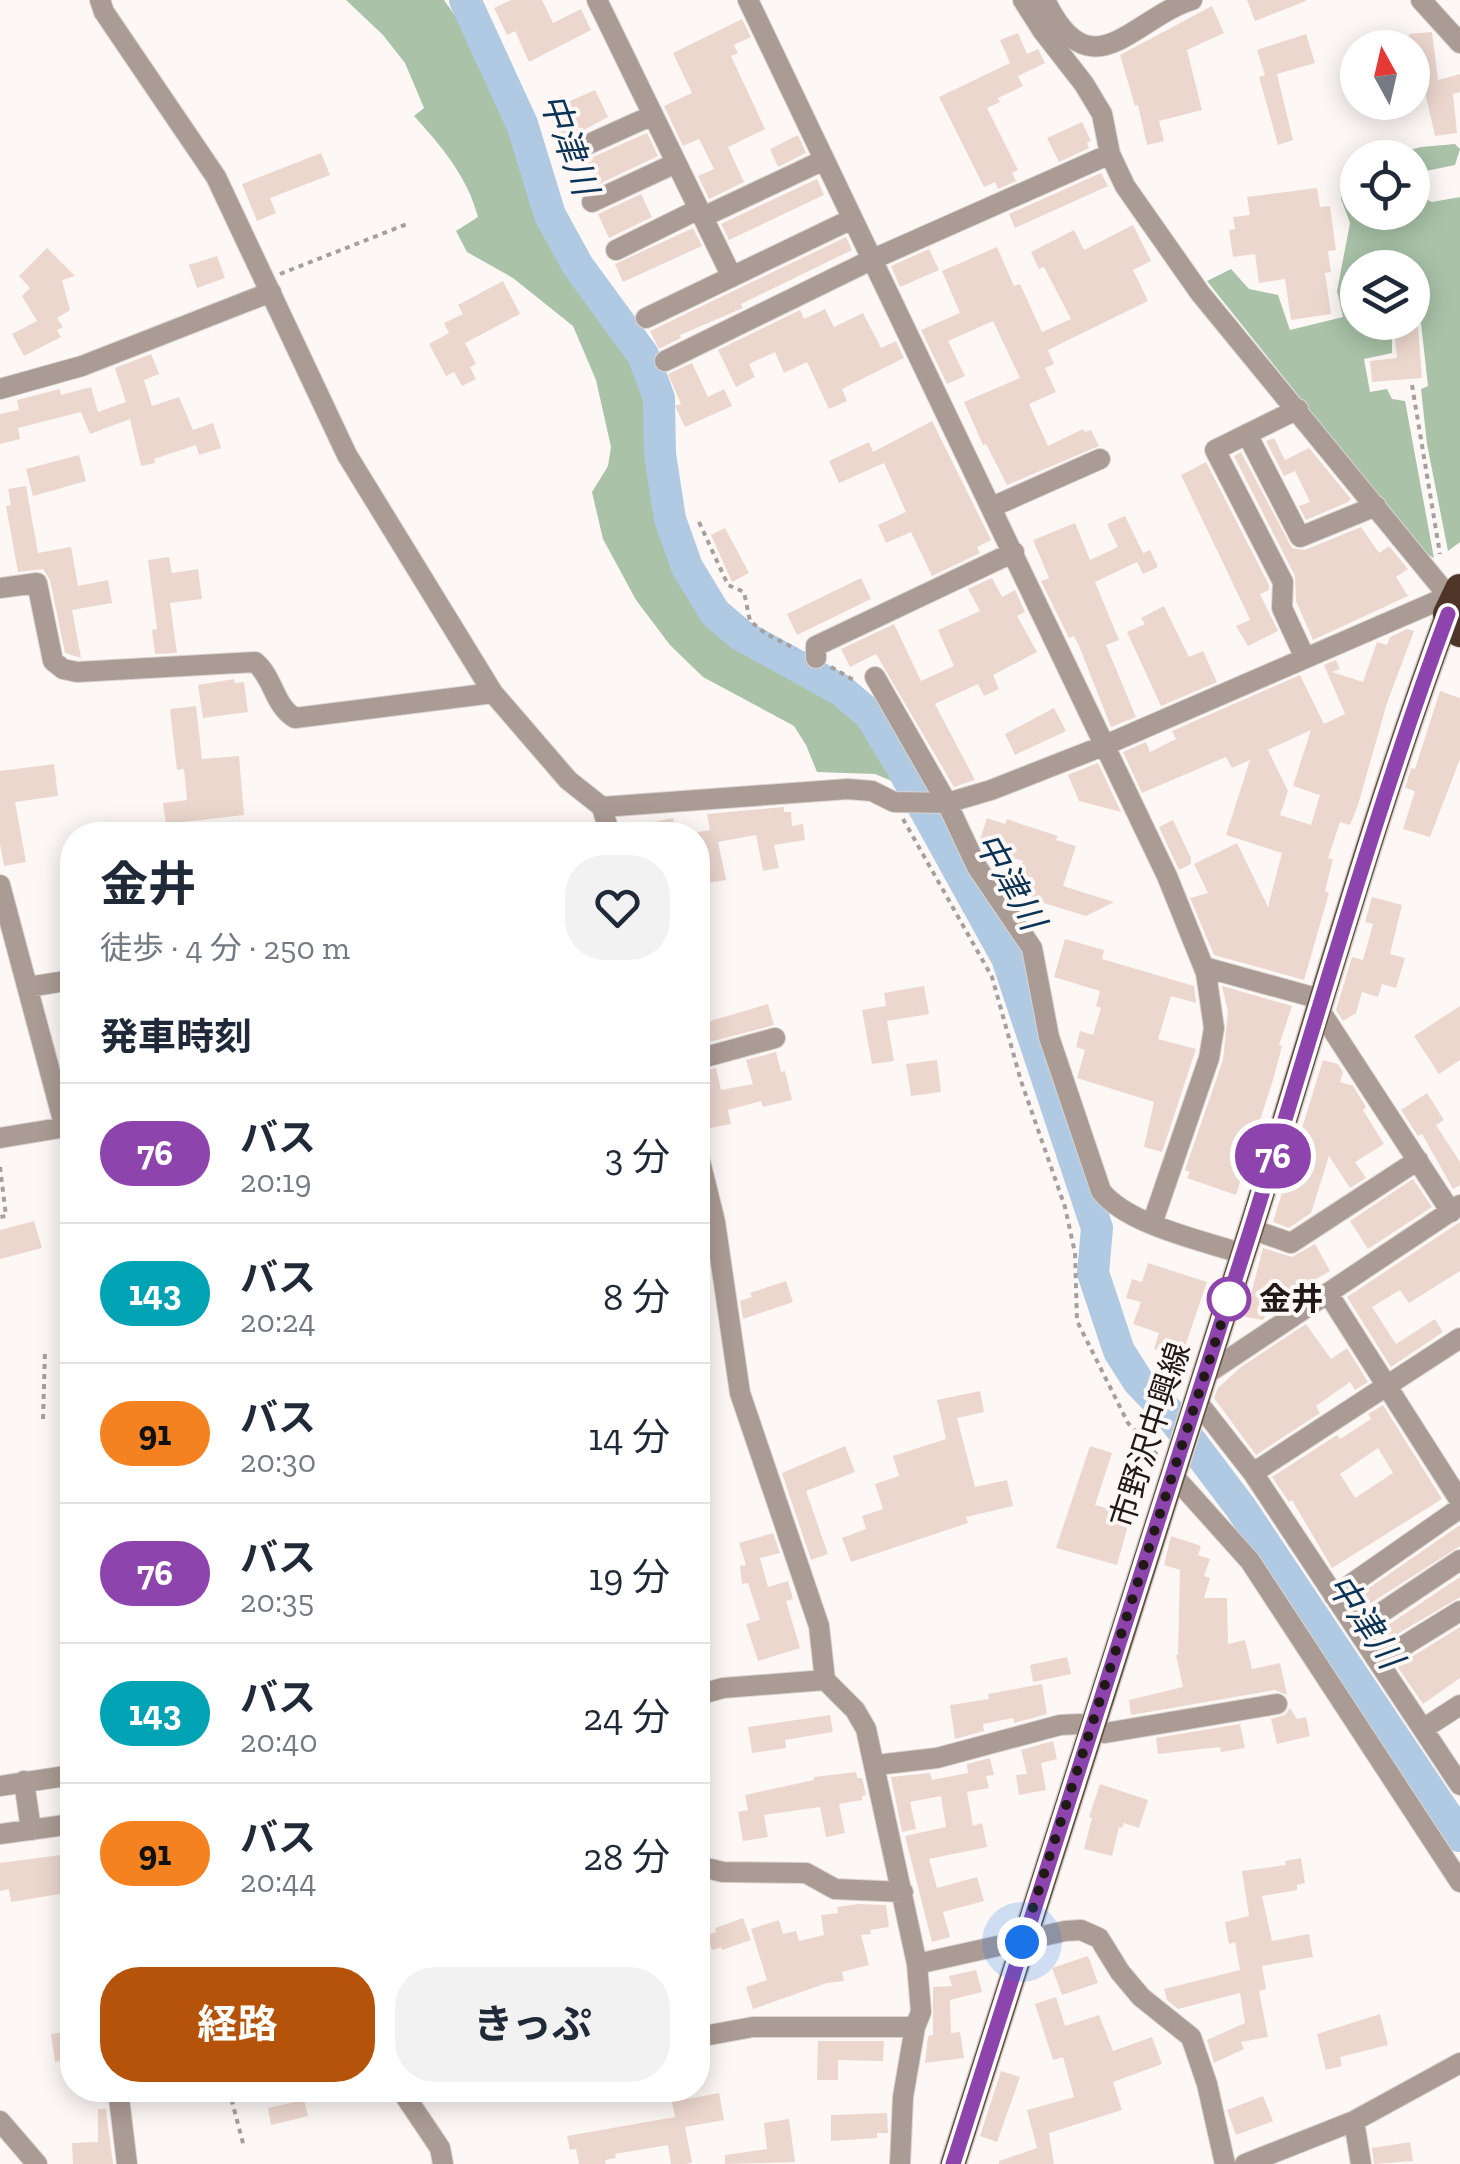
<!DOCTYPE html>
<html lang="ja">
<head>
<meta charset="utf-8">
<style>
  :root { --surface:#fff; --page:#f2f2f3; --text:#1f2937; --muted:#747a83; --line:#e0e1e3; --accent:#b45309 }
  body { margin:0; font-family:"Zilla Slab","Noto Sans JP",serif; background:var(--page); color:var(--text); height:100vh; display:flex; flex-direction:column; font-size:38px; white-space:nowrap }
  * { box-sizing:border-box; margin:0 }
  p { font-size:32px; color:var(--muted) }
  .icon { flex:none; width:55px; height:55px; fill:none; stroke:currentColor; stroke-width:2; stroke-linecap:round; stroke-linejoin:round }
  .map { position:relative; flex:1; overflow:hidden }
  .sheet { position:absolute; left:60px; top:822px; width:650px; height:1280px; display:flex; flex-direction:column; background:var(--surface); border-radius:40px; box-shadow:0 5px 25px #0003 }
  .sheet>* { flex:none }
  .badge { padding:0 20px; border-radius:32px; font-size:35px; line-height:65px }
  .needle { width:65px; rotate:352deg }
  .controls { position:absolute; left:1340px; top:30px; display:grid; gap:20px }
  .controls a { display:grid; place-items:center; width:90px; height:90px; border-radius:50%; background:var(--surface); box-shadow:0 5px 25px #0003; font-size:50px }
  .you { position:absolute; width:50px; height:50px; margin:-25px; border:8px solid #fff; border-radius:50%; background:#1a73e8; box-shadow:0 0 0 15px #1a73e833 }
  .map>.badge { position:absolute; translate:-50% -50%; box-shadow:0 0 0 5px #fff }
  h2 { padding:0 40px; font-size:38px; line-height:90px }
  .round { display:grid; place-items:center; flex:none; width:105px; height:105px; border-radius:40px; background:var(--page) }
  .headline { display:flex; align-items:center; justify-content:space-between; height:170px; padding:0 40px }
  h1 { font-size:48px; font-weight:700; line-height:75px }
  .button { display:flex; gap:20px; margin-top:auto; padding:20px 40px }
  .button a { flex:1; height:115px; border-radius:40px; background:var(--accent); color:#fff; font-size:40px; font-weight:700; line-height:115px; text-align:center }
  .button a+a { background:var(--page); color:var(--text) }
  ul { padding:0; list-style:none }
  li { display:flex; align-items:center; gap:30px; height:140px; padding:0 40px; border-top:2px solid var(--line) }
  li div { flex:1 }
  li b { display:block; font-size:38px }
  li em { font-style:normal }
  li .badge { min-width:110px; font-weight:700; text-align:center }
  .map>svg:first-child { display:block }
  .forest { fill:#a9c2a8; fill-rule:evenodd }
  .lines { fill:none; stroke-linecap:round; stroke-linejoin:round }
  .river { stroke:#b0cae3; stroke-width:32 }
  .building { fill:#ecd7ce; fill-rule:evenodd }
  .minor-casing { stroke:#dad4d2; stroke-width:22 }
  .major-casing { stroke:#dad4d2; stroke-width:28 }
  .highway-casing { stroke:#dad4d2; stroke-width:32 }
  .path { stroke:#a5a09d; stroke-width:4; stroke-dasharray:5 5; stroke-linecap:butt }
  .minor { stroke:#aa9b94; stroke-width:20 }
  .major { stroke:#674f42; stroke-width:25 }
  .highway { stroke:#4f3527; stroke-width:30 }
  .line-casing { stroke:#fff; stroke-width:22 }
  .line { stroke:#8e44ad; stroke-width:15 }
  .walk { stroke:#201916; stroke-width:10; stroke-dasharray:0 18 }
  .stop-dot { fill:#fff; stroke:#8e44ad; stroke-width:5 }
  .labels { text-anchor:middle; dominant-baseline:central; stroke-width:8; stroke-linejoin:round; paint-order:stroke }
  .stop-label { font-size:32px; font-weight:bold; fill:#201916; stroke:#fdf8f6; text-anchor:start }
  .street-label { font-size:32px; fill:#201916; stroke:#fdf8f6 }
  .water-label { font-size:35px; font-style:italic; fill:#0a3355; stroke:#fdf8f6 }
</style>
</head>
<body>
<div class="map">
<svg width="1460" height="2164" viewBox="0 0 1460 2164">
  <rect width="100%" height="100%" fill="#fdf8f6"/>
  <path class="forest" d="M346,0h98l21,30 56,108 30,100 33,53 52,67 11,33 -1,52 10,71 25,66 43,57 116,62 25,22 34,63 -24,-10 -58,-2 -11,-27 -12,-19 -91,-49 -33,-32 -34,-45 -33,-61 -11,-47 16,-26 3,-19 -15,-67 -23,-54 -60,-48 -46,-26 -11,-21 22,-14c-11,-41 -36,-70 -64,-101l10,-8 -19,-45 -22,-28z
    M1455,144l5,5 -5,16 -39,8 1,22 15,7 28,-5v345l-12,9 -21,-107 -6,-55 7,-3 -7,-63 -29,3v27l-28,6 6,33 17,-3 5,10 13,2 29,157 -11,-6 -216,-271 24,-12 18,20 29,6 12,35 53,-13 -6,-26 13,-68 -9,-24 2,-14 14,-16 1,43h54v-54l-32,-1 41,-10zM1358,268h54v54h-54z"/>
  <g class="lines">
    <path class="river" d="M465,0l57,124 28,91 28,51 65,89 16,43 1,56 10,65 17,48 28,46 26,22 100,55 29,25 27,44 110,199 90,270 -4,45 26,78 19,30 32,33 71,94 219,328"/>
  </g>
  <path class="building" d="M511,0h31l11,23 28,-14 10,21 -62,32 -14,-31 -8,4 -13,-27z
    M1247,0h59v1l-51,20z
    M1212,6l12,27 -37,17 15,60 -43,11 5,20 -17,4 -9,-40 -3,1 -15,-51z
    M742,19l9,18 -17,8 4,8 -7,3 34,73 -37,18 16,35 -35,17 -11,-23 16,-7 -15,-30 -16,7 -19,-40 28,-13 -19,-40z
    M1432,32l6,48 22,-6v18l-7,2 4,39 -22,3 -15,-65 -8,1 -3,-38z
    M1018,33l9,21 11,-5 7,14 -27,13 5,10 -25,12 2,4 -13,6 31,62 -6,3 4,8 -18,8 -3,-7 -11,5 -45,-90 71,-34 -10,-23z
    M1306,34l9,29 -38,11 16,66 -15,5 -19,-68 6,-2 -8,-25z
    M595,90l13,27 -46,25 -14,-31z
    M1082,122l9,19 -4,2 2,5 -30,14 -12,-24z
    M647,133l11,23 -61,29 -11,-25z
    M798,135l8,18 -28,14 -8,-18z
    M321,153l9,22 -60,23 6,15 -19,8 -15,-37z
    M1101,173l7,13 -93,42 -6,-14z
    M817,179l7,16 -95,45 -8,-16z
    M1317,188l3,19 10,-1 6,44 -8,1 3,21 -6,1 6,41 -40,6 -6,-41 -26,4 -4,-29 -22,3 -4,-27 6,-1 -2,-12 17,-2 -3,-18z
    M641,194l11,23 -43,21 -11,-24z
    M1133,225l18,36 -18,9 15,31 -100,49 6,14 -9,4 11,24 -27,12 19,42 35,-17 2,3 6,-2 8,16 -92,39 -21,-41 -3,1 -19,-43 56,-24 -27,-57 -45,20 17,35 -18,8 -26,-54 39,-17 -18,-42 55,-24 17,39 6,-2 22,48 29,-13 -27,-52 -5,2 -8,-17 43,-22 10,20z
    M693,228l9,18 -79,36 -8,-18z
    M846,237l6,13 -111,54 2,4 -63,27 1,3 -22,11 -9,-18z
    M47,248l28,28 -13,4 8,30 -13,8 6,9 -6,3 4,7 -37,19 -12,-22 25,-13 -15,-25 8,-8 -11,-12z
    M929,249l10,21 -39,17 -9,-21z
    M217,256l8,22 -28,10 -8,-23z
    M503,281l17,33 -55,29 11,21 -6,3 6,12 -14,7 -8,-14 -8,4 -17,-32 20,-11 -5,-10 19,-9 -5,-9z
    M825,309l9,18 29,-14 18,35 15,-7 8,17 -62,31 5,12 -18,8 -22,-47 -23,11 -9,-21 -26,12 6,13 -19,10 -18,-37 82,-40 4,9z
    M1418,327l4,51 -50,4 -2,-21 27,-3 -3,-30z
    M151,354l8,20 -15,6 8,26 27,-9 14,33 20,-7 8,25 -22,7 -3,-10 -42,14 1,4 -14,3 -11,-47 -40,15 -9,-22 -63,16 2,11 -20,5v-30l19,-4 -2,-10 43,-11 1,6 30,-8 7,25 28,-10 -11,-34z
    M692,363l16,34 16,-8 8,17 -47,21 -10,-21 6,-2 -13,-30z
    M932,421l59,119 -14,7 3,6 -48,23 -21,-44 -25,11 -8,-18 28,-13 -22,-49 -45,20 -10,-22 40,-19 4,10z
    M1274,438l11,22 24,-12 42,51 -3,3 -42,18 -7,-14 11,-4 -15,-31 -11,5 -18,-35z
    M1241,452l51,96 13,2 56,-23 18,26 10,-7 19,23 -12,8 12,19 -95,44 -17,-39 -1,-25 -61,-120z
    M79,455l7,26 -53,15 -7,-27z
    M1206,462l63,123v5l-9,4 18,37 -30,15 -12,-20 14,-6 -3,-7 -66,-138z
    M26,486l12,67 33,-6 7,39 30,-6 4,23 -40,7 9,48 -16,-5 -15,-73 -7,-11 -25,3 -12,-66 5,-1 -3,-16z
    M1125,516l18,37 7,-3 8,17 -15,7 -6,-12 -42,20 24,58 -13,5 30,72 -25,10 -32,-81 -5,-10 -5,2 -28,-57 8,-3 -16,-38 42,-17 15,37 28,-13 -11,-23z
    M725,528l24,45 -17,9 -21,-47z
    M169,557l3,16 26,-4 4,30 -32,4 7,50 -22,1 -3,-24 5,-1 -9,-69z
    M861,578l10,21 -74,36 -10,-21z
    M992,578l10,19 13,-7 10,22 -8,4 20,36 -44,23 6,14 -15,7 -6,-12 -43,20 40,76 -21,7 -78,-133 -26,13 -9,-18 53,-25 27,57 33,-15 -16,-36 42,-19 -12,-22z
    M1164,606l25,51 14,-6 14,31 -56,24 -34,-74 18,-8 -4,-6z
    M1407,629l7,2 -27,72 -29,102 -8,20 -10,-3 -12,36 5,1 -8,32 4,2 -25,87 -90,-25 -24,-57 18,-5 -14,-29 43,-21 31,64 14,-54 -56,-18 24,-75 -18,8 -6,-11 -84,36 -19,-41 23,-10 4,10 26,-13 -4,-8 128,-56 24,49 21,-10 -21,-49 12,-5 4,9 -8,3 31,10 14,-40 10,3 3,-8zM1311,730l-18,56 27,9 -9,30 -31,-10 8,-24 -20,-41z
    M234,679l1,4 9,-1 4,30 -45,6 -5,-33z
    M1440,691l20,7v61l-30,78 -27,-8 12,-38 -10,-3 6,-20 4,1z
    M196,706l6,53 37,-3 5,59 -78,9 -3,-21 24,-3 -3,-31 -7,1 -7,-61z
    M1054,708l12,23 -51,24 -10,-21z
    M1098,763l23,49 -42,-11 -11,-26z
    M54,764l4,32 -43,6 11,60 -22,4 -4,-22v-73z
    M784,807v5h7l1,14 11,-2 2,16 -31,5 5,23 -16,3 -7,-36 -38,7 8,38 -19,3 -9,-51 12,-2 -3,-16z
    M673,818l3,17h-51l-1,-7z
    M987,818l18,6 2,-5 14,5 37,12 -2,4 20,6 -13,40 51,16 -28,14 -72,-22 9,-33 -25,-8 3,-7 -21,-7z
    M1173,820l18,38v6l-12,6 -20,-43z
    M1372,897l30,8 -12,49 15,4 -9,30 -14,-4 -4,13 -16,-5 -6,21 -13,8 -7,-11 16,-53 11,3 10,-36 -8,-2z
    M1065,939l39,11 -2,9 92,27 2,17 -25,-7 -13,43 38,10 -34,103 -18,-5 10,-45 -77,-24 8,-28 -9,-3 4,-16 13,4 8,-27 -5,-2 4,-15 -46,-14z
    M924,986l5,28 -42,7 7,40 -22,3 -10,-54 24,-4 -2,-13z
    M1222,986l70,20 -13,39 3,1 -9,34 -37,115 -49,-17 3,-6 -5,-2 38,-110 5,-48z
    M768,1004l6,21 -76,20v-35h6l3,12z
    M1460,1006v54l-21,14 -25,-38z
    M776,1052l5,20 4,-1 7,29 -29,7 -2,-6 -33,9 3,14 -30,6 -3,-15v-43l18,-4 5,22 32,-6 -7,-24z
    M937,1060l4,32 -30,4 -5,-32z
    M1323,1060l15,4 5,8 -3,10 13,4 13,21 -3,3 21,34 -29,18 11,16 -16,10 -21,-32 -18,57 -22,15 -16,-6z
    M1427,1093l17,27 -8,5 24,37v23l-7,4 -31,-55 -4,2 -17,-26z
    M1413,1179l19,28 -64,42 -18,-28z
    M34,1221l8,27 -42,11v-29z
    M1460,1222v49l-51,32 -9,-13 -28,17 24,37 39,-25 8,13 -52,35 -44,-70z
    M1315,1244l15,27 -59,35 -8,14 -18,-3 18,-69 29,9z
    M1148,1263l59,19 -26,76 -27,-9 5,-16 -26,-9 8,-22 -15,-4 6,-19 10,3z
    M786,1281l7,21 -50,17 -3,-18 12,-4 -2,-4z
    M1306,1324l25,35 16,-11 21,34 -13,8 -5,-8 -34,24 4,7 -64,42 -42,-57 4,-10 23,-21z
    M980,1391l4,21 -27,6 18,69 32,-7 6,26 -47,11 2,6 -117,39 -9,-24 24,-9 -4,-13 21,-7 -8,-25 24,-8 -6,-20 53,-17 -9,-39z
    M1383,1405l59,94 -110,69 -40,-68 -3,2 -17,-25 65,-42 3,4 31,-20 -3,-5zM1378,1448l15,25 -38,25 -15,-24z
    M845,1446l10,26 -49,19 22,63 -17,6 -29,-87z
    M1090,1446l22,7 -17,52 36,10 -14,50 -61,-17z
    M1460,1525v21l-100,64 -7,-11z
    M773,1533l7,20 -20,5 8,29 20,-6 5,18 -7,2 14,47 -42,13 -12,-37 14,-4 -12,-37 -6,1 -2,-18 6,-1 -7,-22z
    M1171,1536l30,10 -3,9 12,4 -6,17 6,2 -6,20h23l1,46 17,-4 7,29 28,-6 7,32 -12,-5 -144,25 -2,-15 54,-13 -7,-32h2l2,-85 -16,-5z
    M1460,1577v20l-78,46 -6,-10z
    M1460,1627v51l-37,26 -26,-38z
    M1067,1657l4,17 -38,8 -3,-17z
    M1042,1684l5,30 -33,9 -1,-5 -30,6 1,7 -29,8 -5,-34 39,-6 -1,-5z
    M1290,1708l7,11 9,-2 4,19 -33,8 -6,-25 14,-4z
    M830,1715l3,17 -48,8 1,8 -34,5 -4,-26z
    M1240,1724l5,24 -24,4 -1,-5 -62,7 -2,-16z
    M1053,1741l4,18 -16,4 5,27 -27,5 -3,-20 11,-1 -6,-24z
    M990,1758l4,17 -8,1 3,12 -22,4 6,34 9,-3 5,24 -58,12 8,29 40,-11 7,24 -41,11 7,25 -18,5 -27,-106 41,-9 -5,-31 -31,6 6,27 -14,3 -11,-55 39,-4 2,7 36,-7 -1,-9z
    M856,1772l1,6h5l4,17 -4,1v4l-23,4 6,29 -19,4 -6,-30 -56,8 4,22 -25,4 -5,-29 10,-2 -3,-15 69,-15v-3z
    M1100,1784l48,16 -9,28 -15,-5 -2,5 -3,-1 -7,29 -28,-7 8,-31 -3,-1z
    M68,1854l4,38 -61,10 -2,-13 -9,2v-28z
    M1301,1858l4,25 -8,2v5l-35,6 10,45 37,-7 4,23 -51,9 4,23 -7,2 9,46 -27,5 3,7 -30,14 -7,-23 38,-17 -5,-30 -62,16 -11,-9 -3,-11 76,-19 -5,-28 -6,2 -4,-22 24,-6 -7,-45 44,-6 -1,-4z
    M858,1904l28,1 3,22 -19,3 1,4 -10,1 8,30 -27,7 2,9 -17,2 -74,26 -7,-22 21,-7 -16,-51 28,-9 4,14 13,-3 3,10 25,-6 -3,-20 17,-2 -1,-6z
    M743,1918l8,22 -29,10 -1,-3 -9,3 -5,-15 9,-3 -1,-4z
    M1088,1956l10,27 -36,12 -10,-27z
    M976,1970l6,22 -32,8 1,33 9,-1 4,26 -39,5 3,-27 5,-1v-48l19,-1 -3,-10z
    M1056,1997l9,29 34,-11 14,36 39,-14 10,27 -49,18 9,28 -73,23 5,31h-55v-3l38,-13 -10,-38 47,-13 -11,-40 -10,3 -18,-56z
    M1380,2014l8,31 -48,12 2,9 -16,4 -9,-36z
    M72,2031v28l-17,3 -4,-28z
    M818,2041h66l-1,20 -45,-1v20h-21z
    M1001,2071l19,6 -23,65 -17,-6z
    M719,2093l5,27 -39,7 7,35 -5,2h-16l-3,-19 -53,9 1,4 -11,2 1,4h-27l-3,-15 -6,1 -3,-14 108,-19 -3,-15z
    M1263,2096l10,25 -37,14 -9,-25z
    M304,2100l4,16 -37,9 -3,-17z
    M98,2109h8l7,55h-40l-1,-21 26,-1z
    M887,2113l1,20h-11v5l-46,3v-26z
    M789,2119l6,43 -70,2v-9l42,-6 -3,-26z
    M1410,2142l3,19 -39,3 -2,-16z"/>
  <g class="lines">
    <defs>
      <path id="minor" d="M100,0l4,12 112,165 131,278 146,238 75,87 34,27 8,28
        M597,0l135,277
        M748,0l419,876 39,97 8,55 -5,30 -57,166
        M1023,0l19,30 42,54 18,30 8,40 15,32 75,107 241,294 6,26
        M1045,0c46,95 88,18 147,0
        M1421,0l39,43
        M571,152l82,-37
        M592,202l84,-39
        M703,217l121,-57
        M616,250l83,-41
        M646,318l206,-99
        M665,361l206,-101 239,-106
        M0,389l82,-23 189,-74
        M1298,409l-83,41 68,132 -1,26 23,50
        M1247,434l53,103 76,-31
        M992,507l108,-48
        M0,588l37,-5 16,78 10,8 14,3 178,-10c19,16 19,44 40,56l198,-25
        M816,658v-12l198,-94
        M875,677l72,126 30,64 55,81 17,89 52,154c27,34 100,49 142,63
        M602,807l246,-18 24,2 22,11 53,1 44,-13 112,-44 332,-144 13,12
        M0,885l65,243
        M1204,967l116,32
        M28,987l44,-7
        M1317,1006l134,206
        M698,1059l77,-21
        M0,1138l72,-12
        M698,1153l17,69 25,171 79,233 6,54 30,30 11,19 51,235 4,48 -6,15 -12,70 -3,67
        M1251,1229l40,14 127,-83
        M1329,1295l131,206
        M1205,1375l255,-170
        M1196,1400l57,73 207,312
        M1171,1473l79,88 210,321
        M1253,1473l207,-135
        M1334,1596l126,-88
        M1357,1629l103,-69
        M1379,1661l81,-50
        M698,1695l25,-7 102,-8
        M1423,1729l37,-24
        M876,1765l61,-7 123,-33 20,-1 25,9 172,-29
        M24,1781l7,49
        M0,1786l72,-11
        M0,1834l72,-10
        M698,1866l25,6 83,1 29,16 68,3
        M917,1964l148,-33 16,-1 18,8 21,34 21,25 50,40 16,47 18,80
        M698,2037l55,-10h162
        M118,2090l9,74
        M401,2090l39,58 3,16
        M0,2121l37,43
        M1354,2121l7,43
        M1245,2164l109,-43 106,-58"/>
      <path id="major" d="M953,2164c100,-312 199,-623 298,-935 65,-206 122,-413 197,-615"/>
      <path id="highway" d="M1460,589l-12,25 12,18"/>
    </defs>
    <use href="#minor" class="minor-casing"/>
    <use href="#major" class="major-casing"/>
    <use href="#highway" class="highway-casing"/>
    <path class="path" d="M280,274l127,-50
      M1412,385l28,169
      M699,522l29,63 16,7 6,29 16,13 30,15
      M831,667l26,15
      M903,819l89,158 29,104 44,126 10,46 2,68 51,102 29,32
      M0,1167l6,49 -6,1
      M43,1419l2,-68
      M229,2090l15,57"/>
    <use href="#minor" class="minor"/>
    <use href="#major" class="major"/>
    <use href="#highway" class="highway"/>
  </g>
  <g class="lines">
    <defs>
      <path id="line" d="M953,2164c99,-312 199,-623 298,-935 65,-205 122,-413 197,-615"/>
    </defs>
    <use href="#line" class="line-casing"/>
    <use href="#line" class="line"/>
    <path class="walk" d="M1022,1942l210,-652 -3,9"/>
  </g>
  <circle class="stop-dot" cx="1229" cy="1299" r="20"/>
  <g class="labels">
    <g class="stop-label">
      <text x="1259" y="1299">金井</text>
    </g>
    <g class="street-label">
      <text transform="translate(1150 1435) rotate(-72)">市野沢中興線</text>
    </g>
    <g class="water-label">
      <text transform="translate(569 144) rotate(70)">中津川</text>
      <text transform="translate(1010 881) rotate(61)">中津川</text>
      <text transform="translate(1365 1621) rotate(56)">中津川</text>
    </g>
  </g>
</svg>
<div class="controls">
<a><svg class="needle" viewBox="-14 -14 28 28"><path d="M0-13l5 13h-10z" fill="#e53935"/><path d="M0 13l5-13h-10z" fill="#747a83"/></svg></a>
<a><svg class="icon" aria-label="locate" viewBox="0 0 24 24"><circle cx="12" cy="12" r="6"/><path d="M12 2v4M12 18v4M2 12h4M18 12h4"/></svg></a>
<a><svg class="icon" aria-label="layers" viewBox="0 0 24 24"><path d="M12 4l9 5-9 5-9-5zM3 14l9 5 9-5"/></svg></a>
</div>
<div class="you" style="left:1022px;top:1942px"></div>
<b class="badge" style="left:1273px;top:1156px;background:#8e44ad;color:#fff">76</b>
<section class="sheet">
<div class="headline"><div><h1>金井</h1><p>徒歩 · 4 分 · 250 m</p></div><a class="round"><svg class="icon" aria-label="heart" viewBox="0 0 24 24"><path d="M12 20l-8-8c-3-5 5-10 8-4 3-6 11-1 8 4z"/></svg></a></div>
<h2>発車時刻</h2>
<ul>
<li><span class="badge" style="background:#8e44ad;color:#fff">76</span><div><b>バス</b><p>20:19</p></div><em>3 分</em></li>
<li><span class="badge" style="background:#00a3b4;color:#fff">143</span><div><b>バス</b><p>20:24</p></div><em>8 分</em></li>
<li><span class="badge" style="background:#f58220;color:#111">91</span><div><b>バス</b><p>20:30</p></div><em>14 分</em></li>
<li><span class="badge" style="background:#8e44ad;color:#fff">76</span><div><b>バス</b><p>20:35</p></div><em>19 分</em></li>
<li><span class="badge" style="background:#00a3b4;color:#fff">143</span><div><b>バス</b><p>20:40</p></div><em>24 分</em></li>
<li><span class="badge" style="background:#f58220;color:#111">91</span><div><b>バス</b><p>20:44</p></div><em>28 分</em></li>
</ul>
<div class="button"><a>経路</a><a>きっぷ</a></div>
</section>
</div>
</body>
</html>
